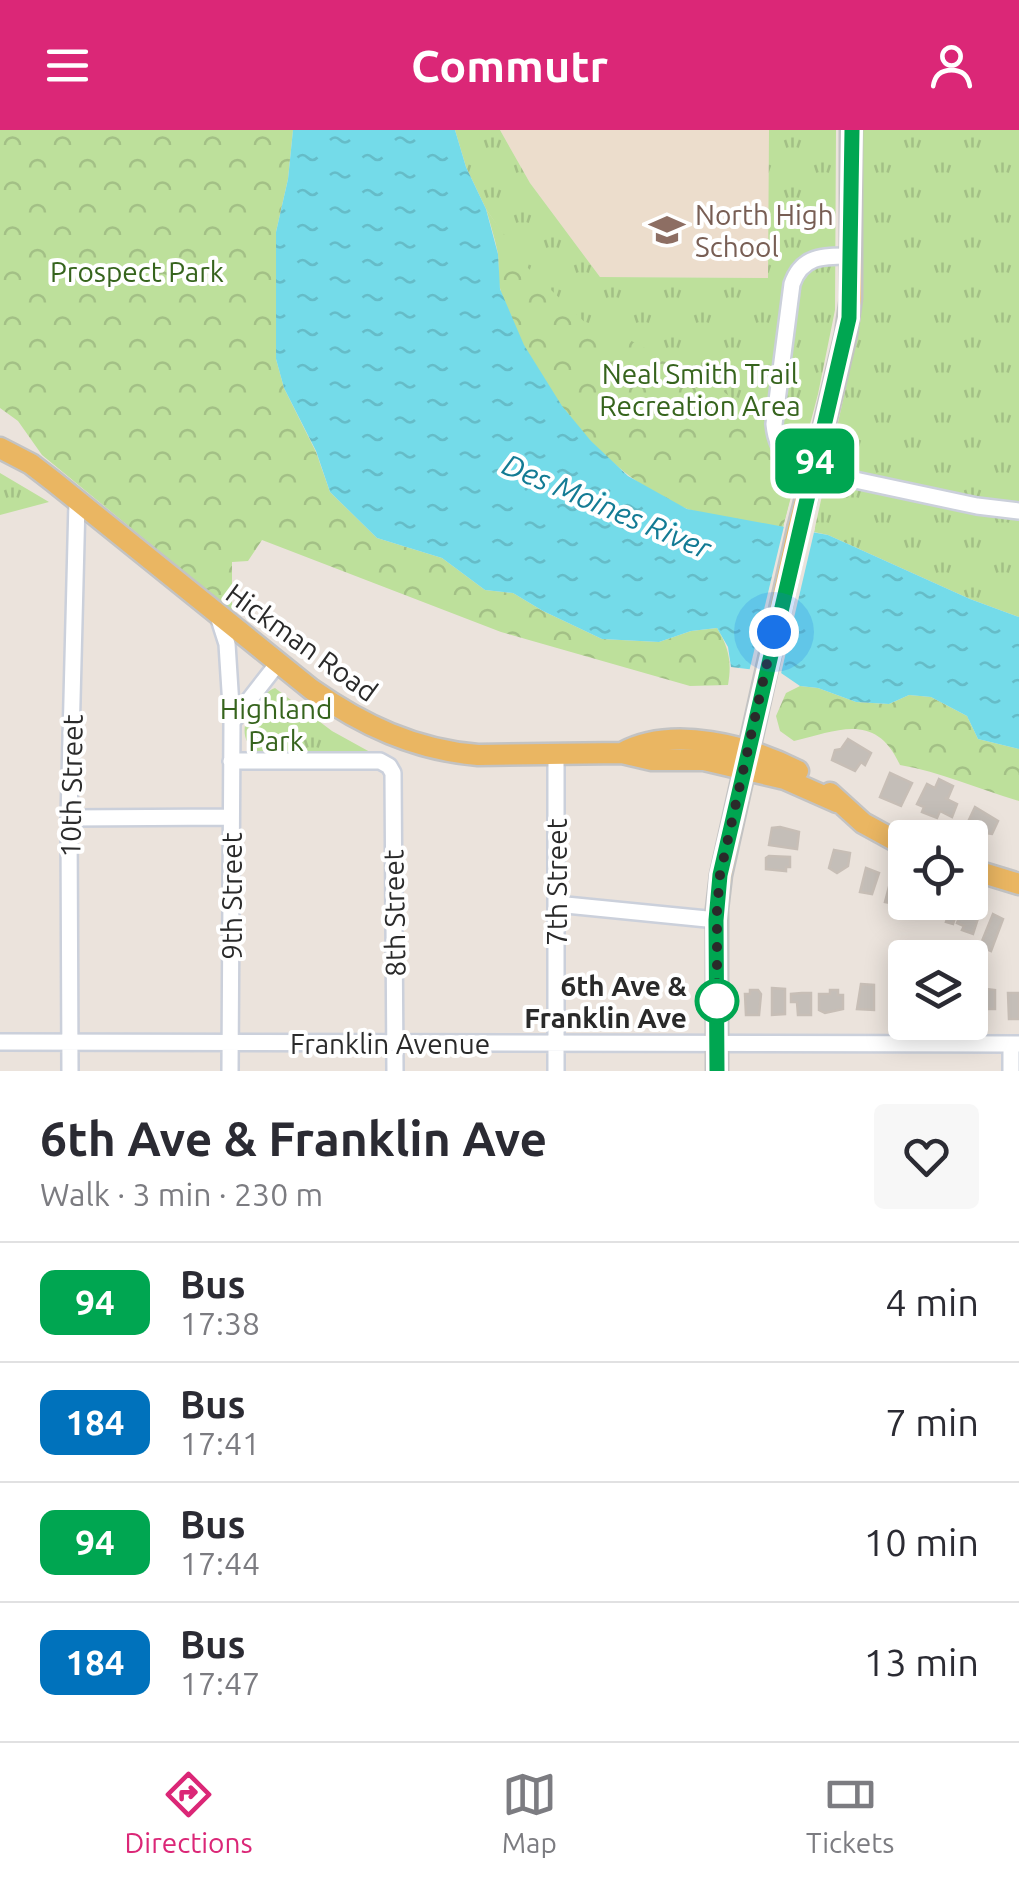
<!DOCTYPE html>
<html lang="en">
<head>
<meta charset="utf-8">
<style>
  :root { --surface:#fff; --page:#f7f7f7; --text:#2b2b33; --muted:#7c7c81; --line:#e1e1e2; --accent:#db2777 }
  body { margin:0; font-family:Ubuntu,sans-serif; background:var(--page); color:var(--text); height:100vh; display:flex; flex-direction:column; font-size:38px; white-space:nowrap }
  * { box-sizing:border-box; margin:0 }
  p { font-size:32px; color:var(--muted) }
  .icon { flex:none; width:55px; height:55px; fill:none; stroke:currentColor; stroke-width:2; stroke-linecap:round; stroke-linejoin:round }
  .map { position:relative; height:941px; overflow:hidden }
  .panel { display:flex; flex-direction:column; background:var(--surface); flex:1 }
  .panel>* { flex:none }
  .badge { padding:0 20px; border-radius:15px; font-size:35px; line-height:65px }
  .fabs { position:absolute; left:888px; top:690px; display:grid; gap:20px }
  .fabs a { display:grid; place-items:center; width:100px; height:100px; border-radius:10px; background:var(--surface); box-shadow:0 5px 25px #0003; font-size:50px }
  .you { position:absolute; width:50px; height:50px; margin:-25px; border:8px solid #fff; border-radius:50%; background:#1a73e8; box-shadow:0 0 0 15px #1a73e833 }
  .map>.badge { position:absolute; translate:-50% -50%; box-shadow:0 0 0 5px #fff }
  .round { display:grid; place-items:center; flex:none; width:105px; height:105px; border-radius:10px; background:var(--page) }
  .overview { display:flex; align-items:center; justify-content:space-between; height:170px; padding:0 40px }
  h1 { font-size:48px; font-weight:700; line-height:75px }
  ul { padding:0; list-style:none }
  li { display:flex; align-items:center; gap:30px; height:120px; padding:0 40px; border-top:2px solid var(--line) }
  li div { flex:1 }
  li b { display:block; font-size:38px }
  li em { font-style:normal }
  li .badge { min-width:110px; font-weight:700; text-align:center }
  header { display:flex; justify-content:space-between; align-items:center; height:130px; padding:0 40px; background:var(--accent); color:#fff; font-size:45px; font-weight:700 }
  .menu { display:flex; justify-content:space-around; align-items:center; height:140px; border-top:2px solid var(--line); background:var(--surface); font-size:28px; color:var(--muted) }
  .menu a { display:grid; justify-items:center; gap:5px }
  .menu .selected { color:var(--accent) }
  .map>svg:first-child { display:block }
  .education { fill:#ecddcc }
  .grass { fill:url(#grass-tufts) }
  .forest { fill:url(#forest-crowns) }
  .water { fill:url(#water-ripples) }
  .pier { fill:#ebe3dc }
  .building { fill:#c4beb8; stroke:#c7beb6; stroke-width:2.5 }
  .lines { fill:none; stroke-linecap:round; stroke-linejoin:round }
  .minor-casing { stroke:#cbd0db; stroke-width:20 }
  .major-casing { stroke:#c3c3c3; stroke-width:25 }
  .minor { stroke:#fff; stroke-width:15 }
  .major { stroke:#eab662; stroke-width:20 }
  .major-bridge-casing { stroke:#c3c3c3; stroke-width:25; stroke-linecap:butt }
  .major-bridge { stroke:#eab662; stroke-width:20 }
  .line-casing { stroke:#fff; stroke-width:22 }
  .line { stroke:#00a651; stroke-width:15 }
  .walk { stroke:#2a2a2a; stroke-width:10; stroke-dasharray:0 18 }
  .stop-dot { fill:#fff; stroke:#00a651; stroke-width:5 }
  .labels { text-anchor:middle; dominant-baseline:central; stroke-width:8; stroke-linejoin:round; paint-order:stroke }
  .education-label { font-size:28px; fill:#785e54; stroke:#fff; text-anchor:start }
  .park-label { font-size:28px; fill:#36641d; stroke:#fff }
  .street-label { font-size:28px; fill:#2a2a2a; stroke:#fff }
  .stop-label { font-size:28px; font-weight:bold; fill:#2a2a2a; stroke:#fff; text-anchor:end }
  .water-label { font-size:30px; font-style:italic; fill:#137b94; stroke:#fff }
</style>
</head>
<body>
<header><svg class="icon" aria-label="menu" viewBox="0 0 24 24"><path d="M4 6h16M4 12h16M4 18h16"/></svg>Commutr<svg class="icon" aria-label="person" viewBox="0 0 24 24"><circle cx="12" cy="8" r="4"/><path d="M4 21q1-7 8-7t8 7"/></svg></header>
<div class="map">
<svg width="1019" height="941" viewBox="0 0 1019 941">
  <defs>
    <pattern id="grass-tufts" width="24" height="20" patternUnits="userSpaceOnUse" patternTransform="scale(2.5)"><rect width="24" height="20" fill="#bde09b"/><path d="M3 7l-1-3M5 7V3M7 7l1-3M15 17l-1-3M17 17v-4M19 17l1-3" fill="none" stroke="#a3c086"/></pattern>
    <pattern id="forest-crowns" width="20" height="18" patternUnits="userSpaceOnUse" patternTransform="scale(2.5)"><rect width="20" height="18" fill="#bde09b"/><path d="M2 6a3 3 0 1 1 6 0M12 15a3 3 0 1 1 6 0" fill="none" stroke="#a3c086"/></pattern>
    <pattern id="water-ripples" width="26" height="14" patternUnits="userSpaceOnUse" patternTransform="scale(2.5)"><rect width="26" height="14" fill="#74dbe9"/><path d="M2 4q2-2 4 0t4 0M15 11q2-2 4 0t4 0" fill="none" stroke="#65bcc8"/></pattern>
  </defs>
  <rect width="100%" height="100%" fill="#ebe3dc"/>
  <path class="education" d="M500,0h269v148l-169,-1 -70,-94z"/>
  <path class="grass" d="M455,0h45l30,53 70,94 168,1 1,-148h67l-1,180 -17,84 -35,133 -96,-18 -201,-300 -20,-42z
    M863,0h156v487l-49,-18 -142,-64 -14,-3 47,-214z
    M0,343l49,29 -49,13z
    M275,558l57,43 38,21 -108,1c-34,-11 -12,-55 13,-65z"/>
  <path class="forest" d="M0,0h293l-5,49 -12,53v127l8,29 32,64 14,40 47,46 65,20 43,32 28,3 30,18 59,28 57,3 32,-11 26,-3c12,20 15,34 11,57l-38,1 -189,-54 -239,-92 -14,21 -16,1v49l-190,-156 -24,-34 -18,-13z
    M486,79l42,59 67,64 29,5 87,46 55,39 9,35 21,18 -13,52c-31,-6 -68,-8 -98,-19 -83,-33 -159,-132 -184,-216 -4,-12 -2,-26 -3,-38 -3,-15 -8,-31 -12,-45z
    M800,556l18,2 38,14 33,2 20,-9 22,2 36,19 11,23 41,10v52c-41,-12 -78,-29 -119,-36 -24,-53 -61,-35 -106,-24l-14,-10 -4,-15 10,-23z"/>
  <path class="water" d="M293,0h162l11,37 20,42 12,45 2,35 24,56 38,61 29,35 37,35 59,33 141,26 142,64 49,18v132l-41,-10 -11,-23 -36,-19 -22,-2 -20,9 -33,-2 -38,-14 -18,-2 -19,-13 -50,-6 -3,-20 -11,-19 -26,3 -32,11 -57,-3 -59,-28 -30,-18 -28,-3 -43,-32 -65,-20 -47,-46 -14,-41 -32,-63 -8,-29v-127l12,-53z"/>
  <path class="pier" d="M785,392l30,6 -35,150 -31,-6z"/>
  <path class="building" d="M848,609l23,14 -6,12 -4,-3 -6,9 -23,-11 3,-10 6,-1z
    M890,643l22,10 -11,23 -21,-9z
    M939,649l14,7 -5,12h-3l12,6 -5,13 -12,-6 -3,7 -15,-6 2,-5 -7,-3 10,-20 8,4z
    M975,677l23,14 -6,13 -14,-2 -11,-8z
    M780,697l19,5 -2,17 -28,-4 3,-17z
    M834,720l16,3 -2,13 -11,7 -8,-5z
    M769,726l21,1v10h-4v4l-20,-2v-11z
    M866,738l13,5 -7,21 -12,-2z
    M891,749l13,3 -5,20 -4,2 -10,-2z
    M917,772h43v1l-7,21 -7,-2 1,-3 -33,-9z
    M965,772l17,4 -9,28 -11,-4 2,-4 -7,-3z
    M993,784l10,5 -12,32 -11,-5z
    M861,854l13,1v25l-17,-1z
    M772,858l13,1v25l-13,1z
    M978,858l17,2v19h-17z
    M750,860h8l3,4 -2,21h-13l-1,-21h5z
    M830,860h8v5h5v14l-18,4 -6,-3v-16h11z
    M802,863h9v22h-13l-1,-13h-6v-8z
    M1008,863h11v26h-10z"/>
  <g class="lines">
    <defs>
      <path id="minor" d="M851,126c-27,0 -49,-1 -59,28l-18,140c3,34 23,42 53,50l150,32 42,5
        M218,486l9,28 5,78 -2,349
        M232,592l46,-59
        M231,631h149l9,5 4,7 2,298
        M69,688l162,-1
        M556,774l161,16
        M0,912l1019,2
        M1011,914v27
        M70,941l-1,-253 8,-316
        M556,941v-317"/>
      <path id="major" d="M821,309l25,-105 5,-36v-168
        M0,318l31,16 22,17 258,208c51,36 104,61 167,66l144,-2 30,7h52l81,19 52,23
        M622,623c51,-28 127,-7 176,18
        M830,663l33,30 42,23
        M970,739l49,15
        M717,941v-162l4,-34 77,-346"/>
    </defs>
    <use href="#minor" class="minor-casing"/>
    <use href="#major" class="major-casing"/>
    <use href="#minor" class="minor"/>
    <use href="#major" class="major"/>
    <defs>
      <path id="major-bridge" d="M798,399l23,-90"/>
    </defs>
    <use href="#major-bridge" class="major-bridge-casing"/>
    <use href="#major-bridge" class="major-bridge"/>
  </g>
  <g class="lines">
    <defs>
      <path id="line" d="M717,941l-1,-151 4,-45 129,-557 3,-188"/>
    </defs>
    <use href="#line" class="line-casing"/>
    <use href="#line" class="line"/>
    <path class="walk" d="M717,871v-91l3,-35 54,-243"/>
  </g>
  <defs>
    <symbol id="school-bare" viewBox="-9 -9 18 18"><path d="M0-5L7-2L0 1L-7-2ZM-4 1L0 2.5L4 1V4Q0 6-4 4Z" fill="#8d6e63" stroke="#fff" stroke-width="2.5" paint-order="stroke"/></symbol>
  </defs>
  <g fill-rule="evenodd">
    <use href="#school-bare" x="642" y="75" width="50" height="50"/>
  </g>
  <circle class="stop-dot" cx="717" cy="871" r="20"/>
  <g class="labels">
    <g class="education-label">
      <text x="695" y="84">North High<tspan x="695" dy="32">School</tspan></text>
    </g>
    <g class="park-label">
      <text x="137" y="141">Prospect Park</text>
      <text x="700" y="243">Neal Smith Trail<tspan x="700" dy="32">Recreation Area</tspan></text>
      <text x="276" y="578">Highland<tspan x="276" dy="32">Park</tspan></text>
    </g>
    <g class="street-label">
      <text transform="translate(302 512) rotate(36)">Hickman Road</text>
      <text transform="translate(71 656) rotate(-89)">10th Street</text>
      <text transform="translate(556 752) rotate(-90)">7th Street</text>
      <text transform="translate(231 766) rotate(-90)">9th Street</text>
      <text transform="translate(394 783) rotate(-91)">8th Street</text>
      <text x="390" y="913">Franklin Avenue</text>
    </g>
    <g class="stop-label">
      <text x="687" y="855">6th Ave &amp;<tspan x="687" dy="32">Franklin Ave</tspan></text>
    </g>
    <g class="water-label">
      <text transform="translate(607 376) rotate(23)">Des Moines River</text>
    </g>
  </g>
</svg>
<div class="fabs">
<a><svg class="icon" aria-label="locate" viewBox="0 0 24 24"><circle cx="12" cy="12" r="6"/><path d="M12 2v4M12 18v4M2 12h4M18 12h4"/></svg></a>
<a><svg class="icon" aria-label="layers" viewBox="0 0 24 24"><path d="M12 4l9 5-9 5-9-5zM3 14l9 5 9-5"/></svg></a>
</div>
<div class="you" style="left:774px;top:502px"></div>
<b class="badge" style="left:815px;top:331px;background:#00a651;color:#fff">94</b>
</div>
<section class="panel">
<div class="overview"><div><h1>6th Ave &amp; Franklin Ave</h1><p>Walk · 3 min · 230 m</p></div><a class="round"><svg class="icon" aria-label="heart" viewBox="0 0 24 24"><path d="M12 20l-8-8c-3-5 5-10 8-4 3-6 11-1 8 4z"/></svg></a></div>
<ul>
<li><span class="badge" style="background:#00a651;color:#fff">94</span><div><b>Bus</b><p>17:38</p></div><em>4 min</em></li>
<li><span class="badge" style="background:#0072bc;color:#fff">184</span><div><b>Bus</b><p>17:41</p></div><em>7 min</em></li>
<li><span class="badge" style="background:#00a651;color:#fff">94</span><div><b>Bus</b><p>17:44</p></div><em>10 min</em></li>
<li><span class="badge" style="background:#0072bc;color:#fff">184</span><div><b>Bus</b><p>17:47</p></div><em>13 min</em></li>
</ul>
</section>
<nav class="menu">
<a class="selected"><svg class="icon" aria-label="directions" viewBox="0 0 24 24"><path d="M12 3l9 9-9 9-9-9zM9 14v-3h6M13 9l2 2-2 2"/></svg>Directions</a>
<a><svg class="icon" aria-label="map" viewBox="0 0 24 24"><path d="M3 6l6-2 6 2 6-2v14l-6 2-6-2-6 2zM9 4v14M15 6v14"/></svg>Map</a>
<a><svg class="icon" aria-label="tickets" viewBox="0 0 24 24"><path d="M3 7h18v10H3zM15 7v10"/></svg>Tickets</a>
</nav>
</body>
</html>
